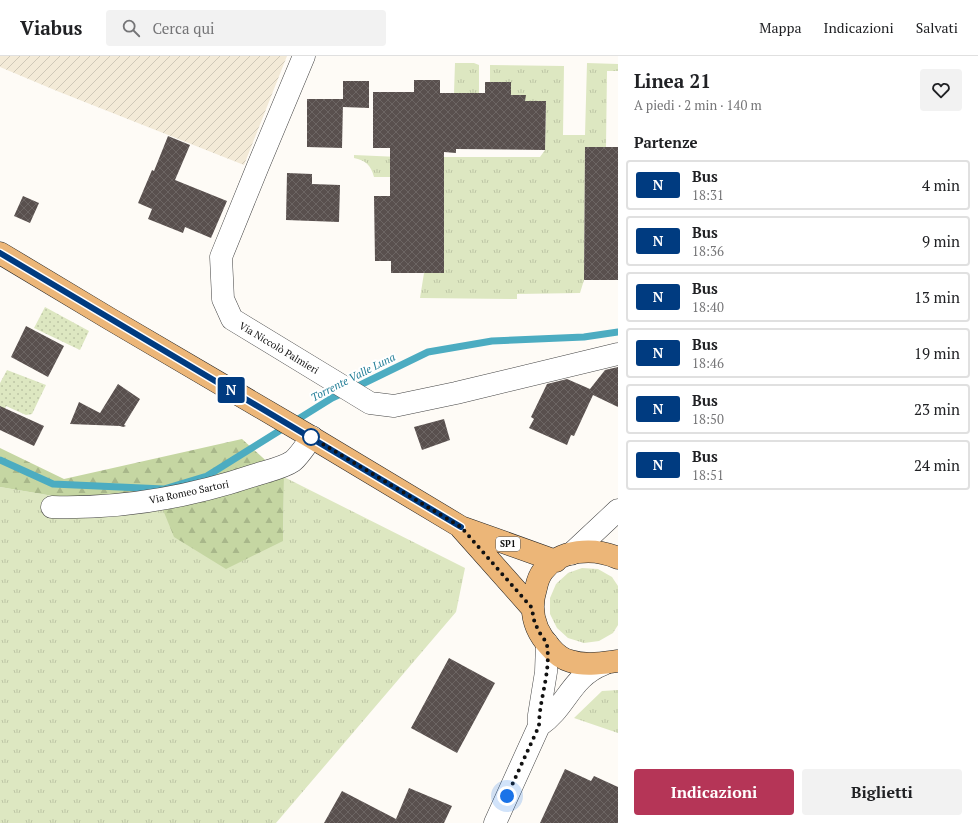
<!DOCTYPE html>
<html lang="it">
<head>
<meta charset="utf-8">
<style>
  :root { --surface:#fff; --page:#f2f2f2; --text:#202124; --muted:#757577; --line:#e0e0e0; --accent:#b53557 }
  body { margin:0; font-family:"PT Serif",serif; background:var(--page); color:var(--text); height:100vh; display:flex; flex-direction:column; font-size:15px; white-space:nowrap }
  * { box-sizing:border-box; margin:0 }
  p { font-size:13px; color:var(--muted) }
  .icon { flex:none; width:22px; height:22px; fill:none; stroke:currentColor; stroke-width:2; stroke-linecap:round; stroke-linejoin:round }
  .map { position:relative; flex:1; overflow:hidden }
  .details { display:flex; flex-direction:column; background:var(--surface); width:360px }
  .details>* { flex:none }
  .badge { padding:0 8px; border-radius:3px; font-size:14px; line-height:26px }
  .you { position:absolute; width:20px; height:20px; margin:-10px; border:3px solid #fff; border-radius:50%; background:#1a73e8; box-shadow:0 0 0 6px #1a73e833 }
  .map>.badge { position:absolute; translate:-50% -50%; box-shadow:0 0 0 2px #fff }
  h2 { padding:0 16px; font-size:15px; line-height:36px }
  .round { display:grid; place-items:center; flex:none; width:42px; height:42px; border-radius:4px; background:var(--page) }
  .summary { display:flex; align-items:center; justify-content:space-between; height:68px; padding:0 16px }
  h1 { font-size:19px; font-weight:800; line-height:30px }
  .primary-button { display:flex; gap:8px; margin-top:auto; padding:8px 16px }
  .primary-button a { flex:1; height:46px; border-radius:4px; background:var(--accent); color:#fff; font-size:16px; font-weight:800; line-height:46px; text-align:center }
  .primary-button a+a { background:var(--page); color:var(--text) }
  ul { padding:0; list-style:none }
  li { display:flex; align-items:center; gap:12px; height:50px; margin:0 8px 6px; padding:0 8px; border:2px solid var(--line); border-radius:4px }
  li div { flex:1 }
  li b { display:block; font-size:15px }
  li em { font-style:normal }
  li .badge { min-width:44px; font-weight:700; text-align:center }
  header { display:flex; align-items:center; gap:24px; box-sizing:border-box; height:56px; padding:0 20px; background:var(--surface); border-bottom:1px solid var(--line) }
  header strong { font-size:19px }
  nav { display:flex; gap:22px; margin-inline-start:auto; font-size:14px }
  .search { width:280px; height:36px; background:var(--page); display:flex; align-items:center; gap:10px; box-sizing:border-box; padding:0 14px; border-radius:4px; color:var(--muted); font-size:15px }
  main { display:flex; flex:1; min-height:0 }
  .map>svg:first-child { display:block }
  .farmland { fill:url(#farmland-furrows) }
  .grass { fill:url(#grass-tufts) }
  .forest { fill:url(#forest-firs) }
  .garden { fill:url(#garden-dots) }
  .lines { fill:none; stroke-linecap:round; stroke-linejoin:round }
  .stream { stroke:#4cacc1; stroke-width:7 }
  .building { fill:url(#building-cross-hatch) }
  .minor-casing { stroke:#444; stroke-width:23 }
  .major-casing { stroke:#222; stroke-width:23 }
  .minor { stroke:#fff; stroke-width:22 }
  .major { stroke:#ecb678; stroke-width:22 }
  .line-casing { stroke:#fff; stroke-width:9 }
  .line { stroke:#003b80; stroke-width:6 }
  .walk { stroke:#111; stroke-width:4; stroke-dasharray:0 7.2 }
  .stop-dot { fill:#fff; stroke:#003b80; stroke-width:2 }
  .labels { text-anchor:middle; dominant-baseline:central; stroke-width:4; stroke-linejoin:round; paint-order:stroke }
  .shield { fill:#fff; stroke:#585858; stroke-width:1 }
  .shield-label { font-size:9px; font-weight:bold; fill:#111 }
  .street-label { font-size:10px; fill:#111; stroke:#fff }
  .water-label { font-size:11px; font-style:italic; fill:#247f98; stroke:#fff }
</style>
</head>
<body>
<header>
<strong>Viabus</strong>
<div class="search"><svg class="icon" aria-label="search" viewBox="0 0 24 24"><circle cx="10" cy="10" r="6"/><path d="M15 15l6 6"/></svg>Cerca qui</div>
<nav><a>Mappa</a><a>Indicazioni</a><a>Salvati</a></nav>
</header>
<main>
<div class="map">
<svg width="618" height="767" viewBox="0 0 618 767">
  <defs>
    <pattern id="farmland-furrows" width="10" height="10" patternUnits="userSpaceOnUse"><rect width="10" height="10" fill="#f3ead7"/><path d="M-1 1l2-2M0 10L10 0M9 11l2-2" fill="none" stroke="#cfc8b8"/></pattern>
    <pattern id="grass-tufts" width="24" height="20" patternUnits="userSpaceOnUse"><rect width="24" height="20" fill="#dde7c1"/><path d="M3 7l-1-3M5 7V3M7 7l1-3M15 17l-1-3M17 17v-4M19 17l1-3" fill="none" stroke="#bdc5a5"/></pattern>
    <pattern id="forest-firs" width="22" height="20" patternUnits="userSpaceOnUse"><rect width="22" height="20" fill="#c5d6a2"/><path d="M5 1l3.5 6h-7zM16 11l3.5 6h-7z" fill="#a8b78a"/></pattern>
    <pattern id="garden-dots" width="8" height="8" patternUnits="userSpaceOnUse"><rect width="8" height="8" fill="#dde7c1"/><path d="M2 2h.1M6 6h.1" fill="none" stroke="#bdc5a5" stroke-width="1.8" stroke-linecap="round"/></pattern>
    <pattern id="building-cross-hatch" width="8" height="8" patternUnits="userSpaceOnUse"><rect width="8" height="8" fill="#59504e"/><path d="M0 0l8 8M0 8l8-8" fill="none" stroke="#6c6563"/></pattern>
  </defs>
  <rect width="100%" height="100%" fill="#fefbf6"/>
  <path class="farmland" d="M0,0h287l-43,109 -187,-74 -57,-24z"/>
  <path class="grass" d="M455,7h19l5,2v29l-25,-1z
    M587,7l31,1v7h-11l-1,76 -21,1 -1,132 -4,13 -63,1v5l-97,-1 4,-25h20l-5,-96h-65c-3,-12 -9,-17 -20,-19v-3l45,2h141l5,-7 1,-49h-21v-6h-14v-13h-21v-17l74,1 -1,69h22z
    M284,421l181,91 -9,44 -180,211h-276v-336l59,10 98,-2 126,46z
    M582,512l16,1 14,8 6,9v39l-5,8 -14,8 -15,2 -16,-5 -11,-10 -7,-14v-16l6,-14 12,-11z
    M618,634v43l-44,-15 28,-27z"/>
  <path class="forest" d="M242,383l42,38 -1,64 -57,28 -52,-32 -17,-42 -98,2 -59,-10v-39l64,31z"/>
  <path class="garden" d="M45,251l44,24 -9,19 -46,-22z
    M7,314l39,15 -14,29 -6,1 -20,-9 -6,14v-37z"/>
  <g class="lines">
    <path class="stream" d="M354,332l74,-36 64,-11 92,-4 34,-5
      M0,404l53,24 111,5 43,-13 125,-78 13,-6"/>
  </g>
  <path class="building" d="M414,24h26v13h45v-11h26v13h15l-1,6h21l-1,49 -89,-1v4l-12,-1v121h-53v-12h-16l-1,-65h16v-48h-17v-56h41z
    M343,25h26v27l-26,-1v-5l-1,46 -35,-1v-48h36z
    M168,80l22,9 -15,35 52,21 -16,37 -26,-11 -2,6 -35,-14 4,-10 -14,-6 14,-33 2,1z
    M585,91h33v133h-34z
    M287,117l25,1v10l28,1 -1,37 -53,-2z
    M23,140l16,7 -9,20 -16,-7z
    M26,270l38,20 -16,31 -37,-20z
    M618,311v40l-25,-12 -19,41 -3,-1 -4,10 -38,-17 5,-9 -3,-2 16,-33 20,-5 23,10 15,-19z
    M118,328l22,15 -16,26 2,1 -3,1 -3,-1 -50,-2 9,-22 21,11z
    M0,350l44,20 -10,20 -34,-16z
    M444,363l6,21 -28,10 -8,-23z
    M449,602l46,25 -38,70 -46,-25z
    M565,713l26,12 3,-5 24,11v36h-78z
    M409,732l43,18 -8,17h-120l18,-32 54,28z"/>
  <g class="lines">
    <defs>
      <path id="minor" d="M304,0l-46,110 -37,91 2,42 9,20 138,84 24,3 62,-13 162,-39
        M52,451c69,2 138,-10 203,-32 12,-4 28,-7 38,-14 7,-6 13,-16 19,-24
        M571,498l47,-44
        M539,670c28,-19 31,-49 65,-62
        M495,767l44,-97v-11l7,-43 1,-29"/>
      <path id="major" d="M0,197l110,66 196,115 155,93 95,34
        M461,472l71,80
        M618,502c-24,-11 -58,-9 -75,13 -4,5 -6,12 -7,17 -7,22 -2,42 14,59 5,6 12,12 20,14 15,5 32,2 48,0"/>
    </defs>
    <use href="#minor" class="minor-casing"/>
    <use href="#major" class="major-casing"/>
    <use href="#minor" class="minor"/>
    <use href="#major" class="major"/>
  </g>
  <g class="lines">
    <defs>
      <path id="line" d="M0,197c153,91 307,182 461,274"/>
    </defs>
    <use href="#line" class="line-casing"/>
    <use href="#line" class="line"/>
    <path class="walk" d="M311,381l150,90 71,81c1,8 2,15 6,21 2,6 8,11 9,16 4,28 -8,54 -8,81l-32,70"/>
  </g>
  <circle class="stop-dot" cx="311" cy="381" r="8"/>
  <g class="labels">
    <rect class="shield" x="496" y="481" width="24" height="14" rx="3"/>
    <g class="shield-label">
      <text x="508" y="488">SP1</text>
    </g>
    <g class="street-label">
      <text transform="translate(279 292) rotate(31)">Via Niccolò Palmieri</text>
      <text transform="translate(189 436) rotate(-12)">Via Romeo Sartori</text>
    </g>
    <g class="water-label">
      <text transform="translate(353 321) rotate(-27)">Torrente Valle Luna</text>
    </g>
  </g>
</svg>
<div class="you" style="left:507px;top:740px"></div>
<b class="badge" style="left:231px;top:334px;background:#003b80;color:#fff">N</b>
</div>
<section class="details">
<div class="summary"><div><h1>Linea 21</h1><p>A piedi · 2 min · 140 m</p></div><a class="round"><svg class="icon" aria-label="heart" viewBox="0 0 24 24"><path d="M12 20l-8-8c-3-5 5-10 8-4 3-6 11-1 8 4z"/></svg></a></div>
<h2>Partenze</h2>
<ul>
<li><span class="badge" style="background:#003b80;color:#fff">N</span><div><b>Bus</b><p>18:31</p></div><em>4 min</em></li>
<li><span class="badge" style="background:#003b80;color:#fff">N</span><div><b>Bus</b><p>18:36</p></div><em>9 min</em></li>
<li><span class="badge" style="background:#003b80;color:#fff">N</span><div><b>Bus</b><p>18:40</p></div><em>13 min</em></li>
<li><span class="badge" style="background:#003b80;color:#fff">N</span><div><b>Bus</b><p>18:46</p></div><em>19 min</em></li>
<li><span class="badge" style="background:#003b80;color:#fff">N</span><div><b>Bus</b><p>18:50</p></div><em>23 min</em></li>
<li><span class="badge" style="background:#003b80;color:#fff">N</span><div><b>Bus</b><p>18:51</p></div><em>24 min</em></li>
</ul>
<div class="primary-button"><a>Indicazioni</a><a>Biglietti</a></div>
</section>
</main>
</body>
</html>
